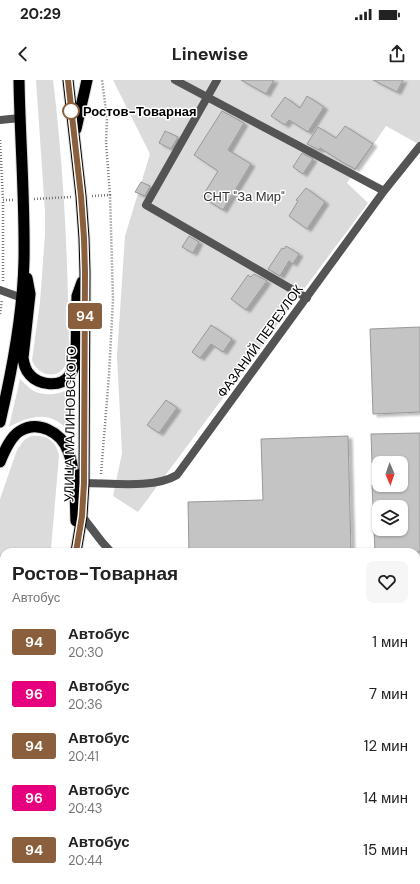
<!DOCTYPE html>
<html lang="ru">
<head>
<meta charset="utf-8">
<style>
  :root { --surface:#fff; --page:#f6f6f6; --text:#222; --muted:#767676 }
  body { margin:0; font-family:"DM Sans",sans-serif; background:var(--page); color:var(--text); height:100vh; display:flex; flex-direction:column; font-size:15px; white-space:nowrap }
  * { box-sizing:border-box; margin:0 }
  p { font-size:13px; color:var(--muted) }
  .icon { flex:none; width:22px; height:22px; fill:none; stroke:currentColor; stroke-width:2; stroke-linecap:round; stroke-linejoin:round }
  .map { position:relative; flex:1; overflow:hidden }
  .drawer { position:absolute; left:0px; top:468px; width:420px; height:336px; display:flex; flex-direction:column; background:var(--surface); border-radius:12px 12px 0 0; box-shadow:0 1px 3px #0004 }
  .drawer>* { flex:none }
  .badge { padding:0 8px; border-radius:3px; font-size:14px; line-height:26px }
  .needle { width:26px; rotate:178deg }
  .fabs { position:absolute; left:372px; top:376px; display:grid; gap:8px }
  .fabs a { display:grid; place-items:center; width:36px; height:36px; border-radius:8px; background:var(--surface); box-shadow:0 1px 3px #0004; font-size:20px }
  .map>.badge { position:absolute; translate:-50% -50%; box-shadow:0 0 0 2px #fff }
  .round { display:grid; place-items:center; flex:none; width:42px; height:42px; border-radius:8px; background:var(--page) }
  .overview { display:flex; align-items:center; justify-content:space-between; height:68px; padding:0 12px }
  h1 { font-size:19px; font-weight:700; line-height:30px }
  ul { padding:0; list-style:none }
  li { display:flex; align-items:center; gap:12px; height:52px; padding:0 12px }
  li div { flex:1 }
  li b { display:block; font-size:15px }
  li em { font-style:normal }
  li .badge { min-width:44px; font-weight:700; text-align:center }
  .status { display:flex; justify-content:space-between; align-items:center; height:28px; padding:0 20px; background:var(--surface); direction:ltr }
  .status svg { height:11px; fill:currentColor }
  header { display:flex; justify-content:space-between; align-items:center; height:52px; padding:0 12px; background:var(--surface); font-size:18px; font-weight:700 }
  .map>svg:first-child { display:block }
  .green { fill:#dbdbdb }
  .building { fill:#c4c4c4; stroke:#989898; filter:url(#shadow) }
  .lines { fill:none; stroke-linecap:round; stroke-linejoin:round }
  .trunk-casing { stroke:#dbdbdb; stroke-width:13 }
  .path { stroke:#767676; stroke-width:2.5; stroke-dasharray:1 2; stroke-linecap:butt }
  .service { stroke:#545454; stroke-width:6 }
  .minor { stroke:#545454; stroke-width:8 }
  .tertiary { stroke:#545454; stroke-width:8 }
  .trunk { stroke:#000; stroke-width:11 }
  .line-casing { stroke:#fff; stroke-width:9 }
  .line { stroke:#8b5e3c; stroke-width:6 }
  .stop-dot { fill:#fff; stroke:#8b5e3c; stroke-width:2 }
  .labels { text-anchor:middle; dominant-baseline:central; stroke-width:3; stroke-linejoin:round; paint-order:stroke }
  .stop-label { font-size:13px; font-weight:bold; fill:#000; stroke:#fff; text-anchor:start }
  .park-label { font-size:13px; fill:#323232; stroke:#fff }
  .street-label { font-size:13px; fill:#000; stroke:#fff }
</style>
</head>
<body>
<div class="status"><b>20:29</b><svg viewBox="0 0 49 12"><path d="M0 12V9h3v3zM5 12V6h3v6zM10 12V3h3v9zM15 12V0h3v12zM26 1h20v11H26zM47 4h2v5h-2z"/></svg></div>
<header><svg class="icon" aria-label="back" viewBox="0 0 24 24"><path d="M15 5l-7 7 7 7"/></svg>Linewise<svg class="icon" aria-label="share" viewBox="0 0 24 24"><path d="M12 15V3M7 8l5-5 5 5M5 13v7h14v-7"/></svg></header>
<div class="map">
<svg width="420" height="804" viewBox="0 0 420 804">
  <defs>
    <filter id="shadow"><feDropShadow dx="4" dy="2.5" stdDeviation="1" flood-color="#0004"/></filter>
  </defs>
  <rect width="100%" height="100%" fill="#fff"/>
  <path class="green" d="M36,0h17c11,90 15,180 16,271 -2,6 -2,14 -7,19 -10,10 -27,2 -30,-10l8,-58 5,-68v-22z
    M113,0h307v65l-34,-19 -39,57 21,20 -230,309 -25,-16 9,-43 -5,-97 8,-120 25,-82z
    M20,299c4,4 8,8 12,11 13,8 31,4 43,-4l-2,50c-19,-25 -38,-23 -64,-9z
    M31,356c14,-2 26,4 28,20l-8,93 -1,3h-46v134l-4,6v-193l17,-49 7,-10z
    M0,725l4,2v47l-4,5z"/>
  <path class="building" d="M241,0h33l-8,14z
    M373,0h30l-6,12z
    M307,16l17,11 -16,25 -19,-12 -4,5 -14,-9 14,-19 15,11z
    M222,31l22,12 -16,27 23,14 -28,46 -21,-13 16,-26 -24,-16z
    M345,46l28,18 -18,25 -13,-7 -22,-14 -1,2 -12,-6 11,-17 18,11z
    M165,51l13,6 -7,12 -12,-6z
    M302,73l11,6 -10,15 -10,-7z
    M141,102l9,4 -5,10 -10,-4z
    M306,108l19,14 -18,27 -18,-13 9,-15 -2,-1z
    M189,156l10,6 -6,11 -11,-6z
    M286,166l13,8 -6,10 -4,-3 -9,15 -12,-7 14,-21 2,1z
    M254,194l13,7 -21,29 -15,-11 17,-24 3,2z
    M211,245l21,14 -9,13 -12,-8 -11,14 -8,-6z
    M420,247v85l-47,2 -3,-85z
    M166,320l11,8 -18,25 -12,-8z
    M420,353v119h-45l-1,-23h27v-22h-28l-1,-22h29v-22h-29l-1,-29z
    M348,356l3,116h-162l-1,-50 75,-2 -2,-61z"/>
  <g class="lines">
    <defs>
      <path id="trunk" d="M68,0l13,116 3,42 1,34 -1,211 -2,33 -6,36
        M76,49l11,-49
        M27,198l3,16 -7,64c1,6 2,12 7,17 9,10 30,13 39,1 4,-5 6,-11 7,-17l1,-63 5,-14
        M0,342c12,-51 23,-110 24,-162 1,-60 -4,-120 -5,-180
        M0,382c4,-10 10,-25 20,-31 18,-11 41,1 48,20 8,20 7,48 8,70
        M0,642l4,-6"/>
    </defs>
    <use href="#trunk" class="trunk-casing"/>
    <path class="path" d="M0,60l3,60
      M92,116l18,-1 -4,-53 1,-24 -5,-38
      M34,119l37,-2
      M3,201v-81h10
      M0,234l2,-14
      M101,394l8,-99 4,-76 -3,-104"/>
    <path class="service" d="M0,711l4,5
      M47,804l3,-4"/>
    <path class="minor" d="M175,0l209,111
      M217,0l-71,125 161,93
      M0,40l20,-2
      M0,210l22,8
      M84,403c27,0 70,6 93,-8l207,-284 36,-45
      M82,436l20,26 9,10
      M416,702l4,12
      M416,776l4,-16
      M403,804l2,-4"/>
    <path class="tertiary" d="M416,569h4"/>
    <use href="#trunk" class="trunk"/>
  </g>
  <g class="lines">
    <defs>
      <path id="line" d="M68,0l13,116 3,42 1,34 -1,211 -2,33 -6,36"/>
    </defs>
    <use href="#line" class="line-casing"/>
    <use href="#line" class="line"/>
  </g>
  <circle class="stop-dot" cx="71" cy="31" r="8"/>
  <g class="labels">
    <g class="stop-label">
      <text x="83" y="31">Ростов-Товарная</text>
    </g>
    <g class="park-label">
      <text x="244" y="116">СНТ "За Мир"</text>
    </g>
    <g class="street-label">
      <text transform="translate(260 261) rotate(-54)">ФАЗАНИЙ ПЕРЕУЛОК</text>
      <text transform="translate(70 344) rotate(-89)">УЛИЦА МАЛИНОВСКОГО</text>
    </g>
  </g>
</svg>
<div class="fabs">
<a><svg class="needle" viewBox="-14 -14 28 28"><path d="M0-13l5 13h-10z" fill="#e53935"/><path d="M0 13l5-13h-10z" fill="#767676"/></svg></a>
<a><svg class="icon" aria-label="layers" viewBox="0 0 24 24"><path d="M12 4l9 5-9 5-9-5zM3 14l9 5 9-5"/></svg></a>
</div>
<b class="badge" style="left:85px;top:236px;background:#8b5e3c;color:#fff">94</b>
<section class="drawer">
<div class="overview"><div><h1>Ростов-Товарная</h1><p>Автобус</p></div><a class="round"><svg class="icon" aria-label="heart" viewBox="0 0 24 24"><path d="M12 20l-8-8c-3-5 5-10 8-4 3-6 11-1 8 4z"/></svg></a></div>
<ul>
<li><span class="badge" style="background:#8b5e3c;color:#fff">94</span><div><b>Автобус</b><p>20:30</p></div><em>1 мин</em></li>
<li><span class="badge" style="background:#e6007e;color:#fff">96</span><div><b>Автобус</b><p>20:36</p></div><em>7 мин</em></li>
<li><span class="badge" style="background:#8b5e3c;color:#fff">94</span><div><b>Автобус</b><p>20:41</p></div><em>12 мин</em></li>
<li><span class="badge" style="background:#e6007e;color:#fff">96</span><div><b>Автобус</b><p>20:43</p></div><em>14 мин</em></li>
<li><span class="badge" style="background:#8b5e3c;color:#fff">94</span><div><b>Автобус</b><p>20:44</p></div><em>15 мин</em></li>
</ul>
</section>
</div>
</body>
</html>
